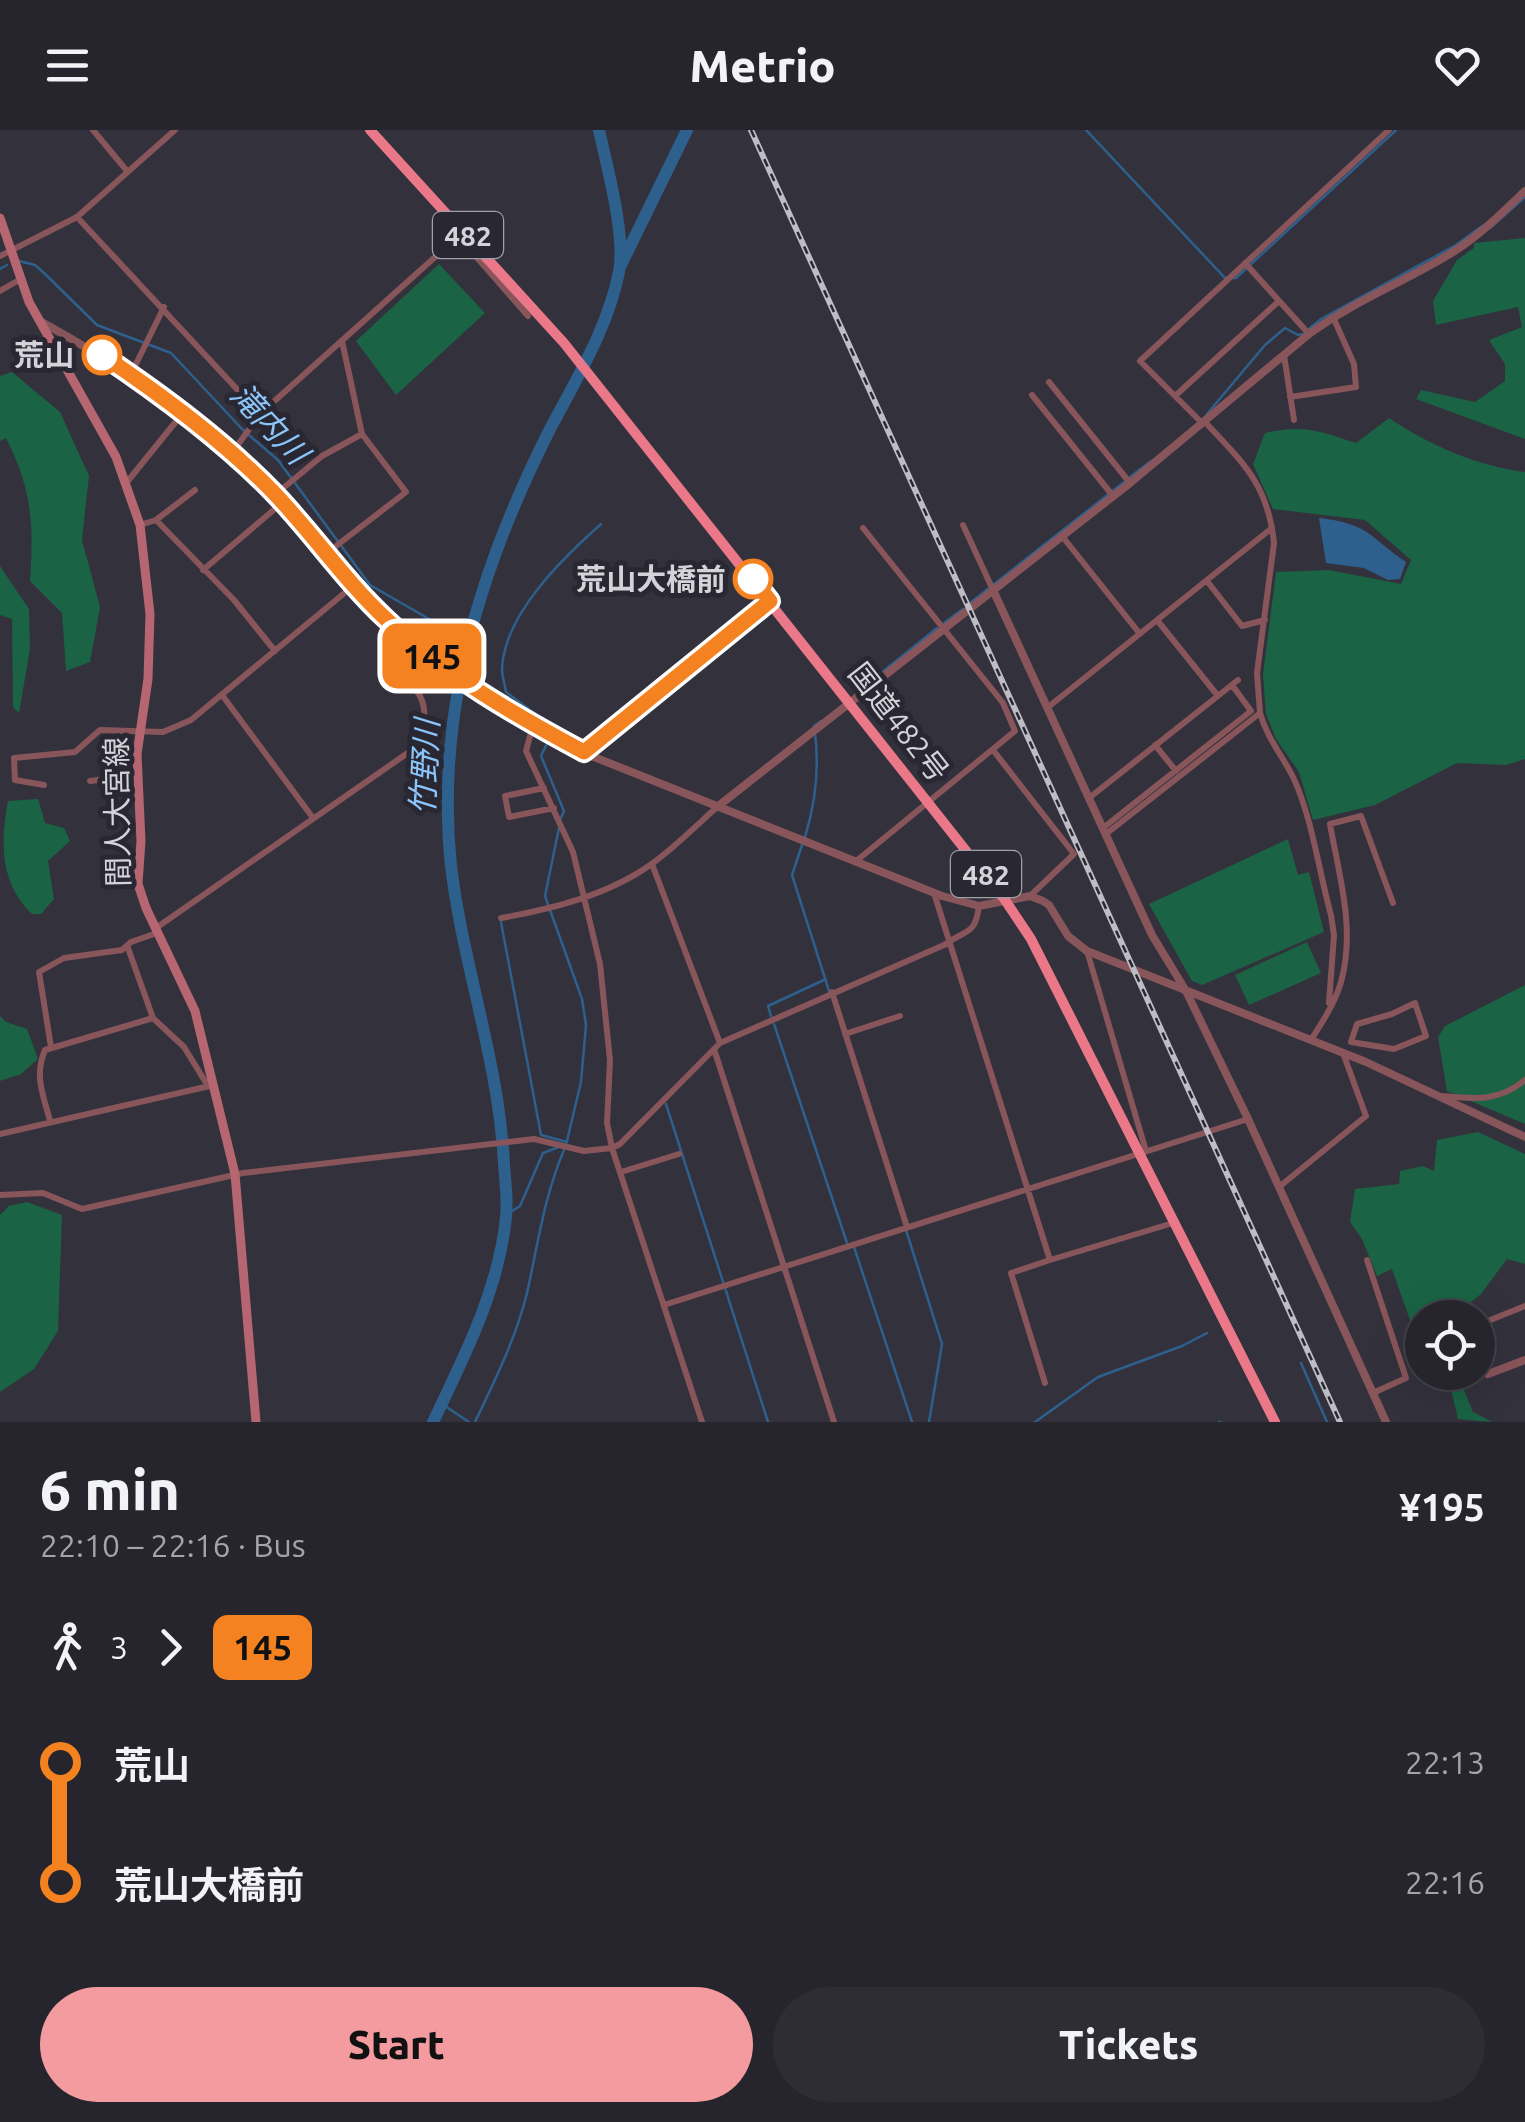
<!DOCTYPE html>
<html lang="en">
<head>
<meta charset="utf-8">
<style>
  :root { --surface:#26252d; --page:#2e2d35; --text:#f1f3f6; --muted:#a4a5aa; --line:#424249; --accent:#f49b9f }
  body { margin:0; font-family:Ubuntu,"Noto Sans JP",sans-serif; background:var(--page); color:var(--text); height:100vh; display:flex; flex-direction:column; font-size:38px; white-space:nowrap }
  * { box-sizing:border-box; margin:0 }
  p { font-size:32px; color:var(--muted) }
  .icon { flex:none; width:55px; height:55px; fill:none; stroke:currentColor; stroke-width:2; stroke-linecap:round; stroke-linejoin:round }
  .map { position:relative; height:1292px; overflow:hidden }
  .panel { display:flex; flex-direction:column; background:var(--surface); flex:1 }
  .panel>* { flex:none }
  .badge { padding:0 20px; border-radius:15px; font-size:35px; line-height:65px }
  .controls { position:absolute; left:1405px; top:1170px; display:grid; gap:20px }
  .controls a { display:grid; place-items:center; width:90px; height:90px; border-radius:50%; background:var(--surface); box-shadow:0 10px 40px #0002,0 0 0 2px var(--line); font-size:50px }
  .map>.badge { position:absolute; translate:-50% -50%; box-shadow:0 0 0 5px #fff }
  .legs { display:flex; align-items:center; gap:15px; height:110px; padding:0 40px; font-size:32px }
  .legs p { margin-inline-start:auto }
  .head { display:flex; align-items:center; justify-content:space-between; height:170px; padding:0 40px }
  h1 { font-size:55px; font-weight:800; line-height:75px }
  .button { display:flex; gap:20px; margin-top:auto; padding:20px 40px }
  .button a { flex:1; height:115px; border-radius:60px; background:var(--accent); color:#111; font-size:40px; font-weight:800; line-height:115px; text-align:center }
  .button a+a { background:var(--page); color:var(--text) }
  ul { padding:0 40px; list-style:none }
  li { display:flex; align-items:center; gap:35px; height:120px; font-size:38px }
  li i { display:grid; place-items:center; width:15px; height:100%; margin:0 12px; background:currentColor }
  li i::after { content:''; width:25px; height:25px; margin:-12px; border:8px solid; border-radius:50%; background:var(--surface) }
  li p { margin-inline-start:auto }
  li:first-child i { background:linear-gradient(#0000 50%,currentColor 0) }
  li:last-child i { background:linear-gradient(currentColor 50%,#0000 0) }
  header { display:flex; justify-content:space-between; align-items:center; height:130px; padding:0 40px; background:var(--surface); font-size:45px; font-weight:800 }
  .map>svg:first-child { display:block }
  .green { fill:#1a6345 }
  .water { fill:#2e608d }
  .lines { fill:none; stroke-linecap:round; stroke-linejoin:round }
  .stream { stroke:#2e608d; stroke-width:2.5 }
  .river { stroke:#2e608d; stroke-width:12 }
  .minor { stroke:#88555a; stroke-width:6 }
  .tertiary { stroke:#88555a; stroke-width:8 }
  .secondary { stroke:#b66670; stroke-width:9 }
  .trunk { stroke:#ea7888; stroke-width:10 }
  .rail-casing { stroke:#bebdc5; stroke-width:6 }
  .rail { stroke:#292731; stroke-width:2.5; stroke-dasharray:8; stroke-linecap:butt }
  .line-1-casing { stroke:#fff; stroke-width:22 }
  .line-1 { stroke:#f58220; stroke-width:15 }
  .stop-1-dot { fill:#fff; stroke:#f58220; stroke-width:5 }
  .labels { text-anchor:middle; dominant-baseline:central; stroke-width:10; stroke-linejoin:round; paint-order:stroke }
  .shield { fill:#292731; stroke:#a19fa7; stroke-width:2.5 }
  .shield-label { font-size:28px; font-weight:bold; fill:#d4d3da }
  .stop-label { font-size:30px; font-weight:bold; fill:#d4d3da; stroke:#292731; text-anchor:end }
  .street-label { font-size:30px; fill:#d4d3da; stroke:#292731 }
  .water-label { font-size:32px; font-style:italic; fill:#8bc4f9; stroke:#292731 }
</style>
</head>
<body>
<header><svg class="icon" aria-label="menu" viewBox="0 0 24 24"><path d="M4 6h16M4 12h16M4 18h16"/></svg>Metrio<svg class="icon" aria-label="heart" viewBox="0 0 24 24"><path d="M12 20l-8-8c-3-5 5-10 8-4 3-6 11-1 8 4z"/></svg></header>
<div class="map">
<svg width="1525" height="1292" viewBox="0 0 1525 1292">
  <rect width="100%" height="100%" fill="#33313c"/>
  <path class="green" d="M1525,108v201l-109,-40 5,-9 54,12 30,-21v-17l-16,-24 33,-13 -4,-20 -82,18 -3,-24 24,-41 17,-12v-5z
    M439,134l46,49 -89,82 -40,-54z
    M12,242l48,40 29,64 -7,64 18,67 -10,55 -24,9 -4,-58 -32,-32c4,-58 2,-91 -24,-143l-6,3v-65z
    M1389,288c40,27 88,48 136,54v287l-19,6 -49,-2 -82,42 -62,15 -14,-48 -23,-33 -10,-25 -3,-39 13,-103 53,-2 72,14 10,-24 -46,-40 -92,-11 -20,-45 12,-31c37,-9 56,-2 91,10z
    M0,436l29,43 1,40 -11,64 -6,-6 -1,-88 -12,-4z
    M38,669l7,24 19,5 6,13 -22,20 6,38 -13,15h-9c-32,-31 -32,-72 -24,-113z
    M1288,709l10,36 11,-3 15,60 -122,53 -10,-4 -43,-77z
    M1307,812l14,31 -72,32 -14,-30z
    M1525,855v139l-78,-33 -9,-54 7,-11z
    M0,886l6,6 21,7 11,30 -17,15 -21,7z
    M1478,1002l47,22v110l-18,-5 -26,35 -28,23 -31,1v23l-4,2 -26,-74 -15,7 -15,-37 -12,-17 5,-33 44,-5 1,-13 23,-5 11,5 3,-31z
    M27,1072l35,13 -4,116 -24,38 -34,23v-177l9,-9z
    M1447,1243h10l16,39 19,10 -34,-3z"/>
  <path class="water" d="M1319,388c51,6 49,18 87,44l-6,17 -12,1 -24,-12 -38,-5z"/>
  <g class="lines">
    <path class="stream" d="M1086,0l139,148h11l160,-148
      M1490,98l35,-31
      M19,131l16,4 9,8 53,52 74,28 72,77 35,30 92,125 99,57
      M0,139l7,-4
      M1309,199l12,-10 135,-74 26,-19
      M1207,284l58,-69 20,-17 13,7 5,-1
      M1130,347l21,-16
      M970,473l154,-121
      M944,493l19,-14
      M881,543l56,-45
      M560,690l4,-9 -23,-55 13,-28 -48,-36c-1,-7 -4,-16 -4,-23 2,-55 62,-112 99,-145
      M559,698l-14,68 37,103 4,26 -5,57 -15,63
      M805,707c11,-36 15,-74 9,-111l7,-5
      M802,715l-10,30 38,119
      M501,792l40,213 26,7
      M771,886l-3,-10 56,-26
      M774,894l73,219
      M666,974l102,318
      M507,1084l13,-8 23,-53 16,-6
      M906,1100l36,114 -13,78
      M854,1117l58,175
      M1301,1233l26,59
      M442,1274l27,18
      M475,1292c20,-42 41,-84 52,-129 11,-49 17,-96 37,-143
      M1035,1292l63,-45 84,-31 25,-13
      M1219,1292h1"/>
    <path class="river" d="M620,137l67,-137
      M433,1292c31,-65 66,-133 73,-205 2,-18 -1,-36 -2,-53 -5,-102 -41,-198 -53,-298 -5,-47 -4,-95 2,-143 13,-101 48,-195 93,-286 27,-53 61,-105 73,-165 7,-37 -12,-105 -20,-142"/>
    <path class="minor" d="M93,0l34,41
      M77,87l98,-87
      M458,106l70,80
      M0,126l77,-39 183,197 203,-182
      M1245,133l64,71
      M0,161l19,-11
      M1284,225l10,65
      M131,244l33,-67
      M1049,252l81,101
      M1032,265l81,101
      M1175,266l104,-95
      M1290,267l66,-10 -2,-23 -21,-47
      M1203,294l-63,-63 249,-231
      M232,323l28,-39
      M127,352l55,-68
      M276,364l46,-38 40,-22
      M156,390l78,80 41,51
      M140,395l16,-5 39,-30
      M963,395l30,65
      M1062,406l78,98
      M327,423l79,-61 -44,-58 -20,-93
      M203,440l80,-68
      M1207,451l35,45 23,-6
      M1157,490l61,76
      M222,565l91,123
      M1047,578l225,-180
      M1260,583c7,25 22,42 33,64 19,40 26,95 38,138l3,20 -5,68
      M533,595l-7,26 47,101 27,112 10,96 -3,63 5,25 90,274
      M1155,615l21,26
      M993,620l81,104 -44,42
      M584,623l186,-151
      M90,651l48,-6
      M44,655l-29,-5 -1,-22 61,-6 25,-22 63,2 28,-12 162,-134
      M544,658l-39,8 4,21 45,-9
      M1089,668l149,-118
      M1103,698l148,-117 -19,-26
      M1106,704l154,-121 -3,-40 17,-130c-6,-59 -31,-80 -69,-121
      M855,732l160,-131 -12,-28 -140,-175
      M652,734l68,179
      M934,763l116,367 -39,13 34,110
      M501,788c51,-9 108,-23 152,-55 22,-16 43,-37 64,-56
      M156,798l256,-178c13,-15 18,-43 4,-60 -7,-9 -17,-13 -23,-23 -8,-15 -8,-31 -7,-47
      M1087,821l59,200
      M832,862l75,235
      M1415,873l11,33 -32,13 -43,-7 6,-18 35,-10z
      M153,888l31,29 24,39
      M845,904l55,-18
      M1311,910c12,-19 26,-40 31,-62 13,-51 -3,-103 -12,-154l31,-8 32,87
      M51,917l-12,-75 25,-14 58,-8 9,-8 26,-9
      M714,919l120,373
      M1442,966c33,3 56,6 83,-16
      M50,991c-7,-27 -16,-45 -5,-71l108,-32 -25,-70
      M0,1004l214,-49
      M621,1042l58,-18
      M1279,1057l87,-71 -23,-63
      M0,1065l43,-2 39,16 161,-36 291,-34 50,12 28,-3 8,-4 100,-101 224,-98c21,-16 31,-8 35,-39
      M1050,1130l123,-37
      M1367,1130l39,118 -33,15
      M664,1175l584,-186
      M1478,1195l47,-19
      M1478,1224l5,16 5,4"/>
    <path class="tertiary" d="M40,191c85,47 171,104 238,176 37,40 69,87 111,125 58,53 126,93 195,131l358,143 37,10 51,-10 13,5 6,4 19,31 19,15 279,111 159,75
      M993,460l159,345 34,56 62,128 138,303
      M717,677l413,-324 179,-149c45,-33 97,-53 144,-82 27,-17 49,-39 72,-61
      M1488,1244l37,-14"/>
    <path class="secondary" d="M0,88l29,84 87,155 24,68 10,89 -2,65 -11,75 4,87 -3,43 8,24 49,103 40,163 21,248"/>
    <path class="trunk" d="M370,0l194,213 441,557 26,39 244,483"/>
    <defs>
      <path id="rail" d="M751,0l589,1292"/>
    </defs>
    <use href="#rail" class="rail-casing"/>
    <use href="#rail" class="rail"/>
  </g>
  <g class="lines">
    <defs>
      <path id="line-1" d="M102,225c61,41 122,86 173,139 39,41 71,88 112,126 58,55 128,95 197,132l186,-151 -17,-22"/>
    </defs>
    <use href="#line-1" class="line-1-casing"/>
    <use href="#line-1" class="line-1"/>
  </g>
  <g class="stop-1-dot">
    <circle cx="102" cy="225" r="18"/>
    <circle cx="753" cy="449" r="18"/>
  </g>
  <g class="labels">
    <g class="shield">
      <rect x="433" y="82" width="70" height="46" rx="8"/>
      <rect x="951" y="721" width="70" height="46" rx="8"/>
    </g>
    <g class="shield-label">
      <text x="468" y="105">482</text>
      <text x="986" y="744">482</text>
    </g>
    <g class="stop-label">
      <text x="74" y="225">荒山</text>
      <text x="726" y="449">荒山大橋前</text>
    </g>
    <g class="street-label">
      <text transform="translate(899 592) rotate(52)">国道482号</text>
      <text transform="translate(117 682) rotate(-91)">間人大宮線</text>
    </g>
    <g class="water-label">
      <text transform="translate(270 293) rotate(47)">滝内川</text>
      <text transform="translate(424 637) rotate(-87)">竹野川</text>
    </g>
  </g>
</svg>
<div class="controls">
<a><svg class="icon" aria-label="locate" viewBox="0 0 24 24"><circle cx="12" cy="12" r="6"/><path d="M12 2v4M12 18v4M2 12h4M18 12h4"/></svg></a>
</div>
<b class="badge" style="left:432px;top:526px;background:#f58220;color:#111">145</b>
</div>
<section class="panel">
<div class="head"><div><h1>6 min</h1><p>22:10 – 22:16 · Bus</p></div><b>¥195</b></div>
<div class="legs"><svg class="icon" aria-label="walk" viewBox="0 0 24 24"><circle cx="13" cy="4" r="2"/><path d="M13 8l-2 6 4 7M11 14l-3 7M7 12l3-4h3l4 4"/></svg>3<svg class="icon" aria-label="forward" viewBox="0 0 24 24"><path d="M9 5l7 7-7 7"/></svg><b class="badge" style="background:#f58220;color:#111">145</b></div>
<ul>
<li><i style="color:#f58220"></i><b>荒山</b><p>22:13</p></li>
<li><i style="color:#f58220"></i><b>荒山大橋前</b><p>22:16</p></li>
</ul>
<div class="button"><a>Start</a><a>Tickets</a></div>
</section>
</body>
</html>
